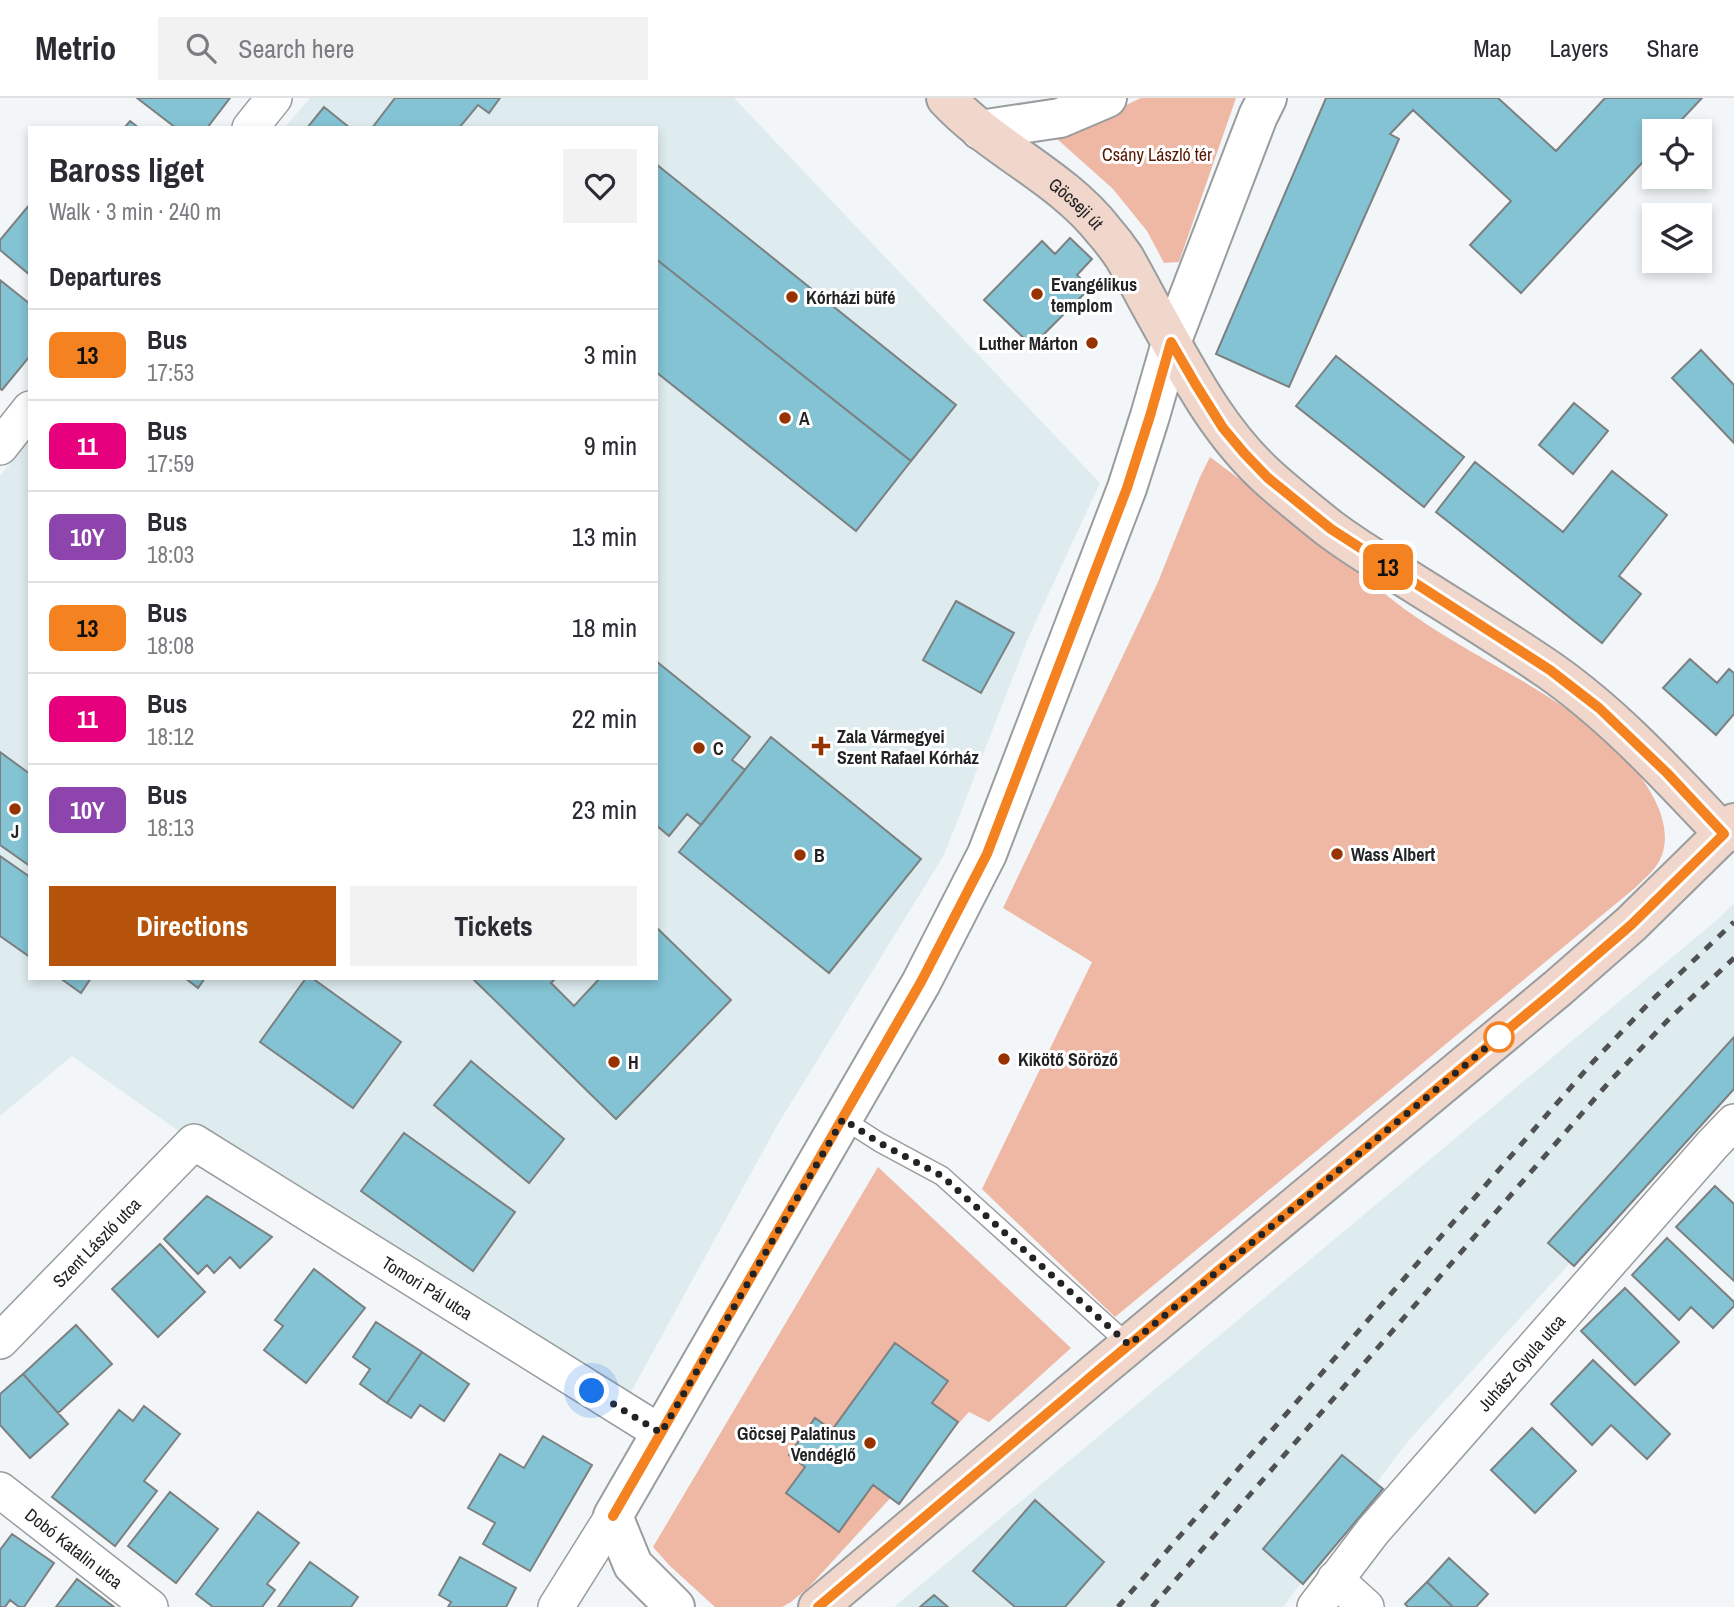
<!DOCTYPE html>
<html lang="en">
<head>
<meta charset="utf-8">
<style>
  :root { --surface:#fff; --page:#f2f2f3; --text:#2b2b33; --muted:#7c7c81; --line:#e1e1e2; --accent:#b45309 }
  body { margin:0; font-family:"Archivo Narrow",sans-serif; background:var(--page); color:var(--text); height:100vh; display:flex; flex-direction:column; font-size:26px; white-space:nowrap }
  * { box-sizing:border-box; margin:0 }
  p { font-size:23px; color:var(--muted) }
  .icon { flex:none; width:38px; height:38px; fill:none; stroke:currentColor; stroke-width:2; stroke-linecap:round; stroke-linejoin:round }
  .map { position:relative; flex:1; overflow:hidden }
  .sheet { position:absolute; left:28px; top:28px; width:630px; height:854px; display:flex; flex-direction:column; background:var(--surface); border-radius:0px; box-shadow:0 4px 10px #0003 }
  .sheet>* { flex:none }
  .badge { padding:0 14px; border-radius:10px; font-size:24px; line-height:46px }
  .controls { position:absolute; left:1642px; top:21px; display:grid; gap:14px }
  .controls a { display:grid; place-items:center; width:70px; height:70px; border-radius:0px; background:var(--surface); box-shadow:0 4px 10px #0003; font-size:35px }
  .you { position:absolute; width:35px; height:35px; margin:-18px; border:5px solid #fff; border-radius:50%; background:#1a73e8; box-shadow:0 0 0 10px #1a73e833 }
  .map>.badge { position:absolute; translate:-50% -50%; box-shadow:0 0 0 4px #fff }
  h2 { padding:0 21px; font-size:26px; line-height:63px }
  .round { display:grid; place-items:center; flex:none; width:74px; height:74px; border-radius:0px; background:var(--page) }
  .head { display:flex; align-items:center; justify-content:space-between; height:119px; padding:0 21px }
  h1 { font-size:33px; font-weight:800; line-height:52px }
  .primary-button { display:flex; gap:14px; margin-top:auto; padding:14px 21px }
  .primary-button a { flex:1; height:80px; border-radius:0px; background:var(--accent); color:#fff; font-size:28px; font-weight:800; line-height:80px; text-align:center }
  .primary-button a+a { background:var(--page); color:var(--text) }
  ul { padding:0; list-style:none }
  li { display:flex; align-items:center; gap:21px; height:91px; padding:0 21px; border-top:2px solid var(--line) }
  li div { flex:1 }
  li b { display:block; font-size:26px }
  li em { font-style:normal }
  li .badge { min-width:77px; font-weight:700; text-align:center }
  header { display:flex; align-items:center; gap:42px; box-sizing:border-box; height:98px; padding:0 35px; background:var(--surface); border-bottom:2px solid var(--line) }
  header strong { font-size:33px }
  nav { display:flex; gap:38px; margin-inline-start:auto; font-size:24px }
  .search { width:490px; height:63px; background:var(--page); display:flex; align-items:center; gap:18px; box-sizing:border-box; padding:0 24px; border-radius:0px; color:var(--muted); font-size:26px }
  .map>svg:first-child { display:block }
  .built { fill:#dfecef }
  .green { fill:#eeb8a5 }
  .building { fill:#83c3d3; stroke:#7c8081; stroke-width:2 }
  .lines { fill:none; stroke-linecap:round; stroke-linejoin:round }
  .service-casing { stroke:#999d9e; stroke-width:21 }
  .minor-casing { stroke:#999d9e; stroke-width:38 }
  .tertiary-casing { stroke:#999d9e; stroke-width:42 }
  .secondary-casing { stroke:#999d9e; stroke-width:42 }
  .service { stroke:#fff; stroke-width:18 }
  .minor { stroke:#fff; stroke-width:35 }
  .tertiary { stroke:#fff; stroke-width:38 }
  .secondary { stroke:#f1d6cc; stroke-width:38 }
  .rail { stroke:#4f5152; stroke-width:5; stroke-dasharray:9 9; stroke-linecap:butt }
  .line-casing { stroke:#fff; stroke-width:16 }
  .line { stroke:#f58220; stroke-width:10 }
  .walk { stroke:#222324; stroke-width:7; stroke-dasharray:0 12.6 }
  .poi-dot { fill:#973300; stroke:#fff; stroke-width:2.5 }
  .stop-dot { fill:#fff; stroke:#f58220; stroke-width:3.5 }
  .labels { text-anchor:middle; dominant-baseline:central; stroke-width:6; stroke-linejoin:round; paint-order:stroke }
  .park-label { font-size:18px; fill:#551700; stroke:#fff }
  .street-label { font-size:18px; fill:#222324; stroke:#fff }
  .poi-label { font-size:18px; font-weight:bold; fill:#222324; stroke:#fff; text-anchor:start }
</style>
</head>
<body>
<header>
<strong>Metrio</strong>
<div class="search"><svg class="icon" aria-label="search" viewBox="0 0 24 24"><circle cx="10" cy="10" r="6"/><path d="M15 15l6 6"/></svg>Search here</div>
<nav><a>Map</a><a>Layers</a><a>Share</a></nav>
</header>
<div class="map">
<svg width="1734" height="1509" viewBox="0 0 1734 1509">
  <rect width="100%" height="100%" fill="#f2f6f8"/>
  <path class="built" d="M310,0h424l366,385 -71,153 -85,219 -166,269 -147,268 -437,-250 -122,-86 -72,60v-640l30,-37v539h626v-850h-372z
    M1734,805v180l-325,357 -126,167h-389l824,-688z"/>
  <path class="green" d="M1141,0h95l-57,164 -15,1 -17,-32 -34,-42 -57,-51z
    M1210,359c40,30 80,59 119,90 28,23 57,50 87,70 59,41 128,70 184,117 30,26 77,77 62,121 -5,14 -17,23 -27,33l-520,429 -133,-128 110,-227 -89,-54 155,-326 42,-105z
    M878,1069l193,181 -82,74 -20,-10 -160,175 -18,15 -9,5h-67l-45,-41 -17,-19z"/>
  <path class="building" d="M137,0h93l-23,30h-31z
    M395,0h105l-11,15 -11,-8 -19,23h-87z
    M1326,0h172l58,53 49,-53h97l-31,33h-17v19l-133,143 -51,-48 41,-44 -98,-91 -23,24 9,5 -110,248 -73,-33z
    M324,9l26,21h-43z
    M130,23l9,7h-15z
    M656,66l300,241 -45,56 -255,-202z
    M30,106v71l-30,-25v-10z
    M1070,140l22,21 -15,16 13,13 -58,58 -48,-46 58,-59 13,13z
    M656,161l255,202 -55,70 -200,-159z
    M0,182l30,24v52l-28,34 -2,-1z
    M1701,252l33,35v58l-62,-65z
    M1336,258l128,101 -40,50 -128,-101z
    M1574,305l34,28 -35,43 -34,-29z
    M1475,364l88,70 49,-61 55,44 -48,61 22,18 -39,49 -166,-131z
    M956,503l58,32 -33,60 -58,-33z
    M1690,561l27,24 12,-14 5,4v41l-18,21 -53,-47z
    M656,563l94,76 -18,23 13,10 -44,55 -14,-11 -18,22 -13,-11z
    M771,639l150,122 -92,114 -150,-121z
    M0,654l30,22v92l-30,-21z
    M0,758l30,21v80l-30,-21z
    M656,829l75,73 -115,119 -144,-141h84l-5,5 23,23 26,-28h56z
    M60,880h31l-10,15z
    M185,880h20l-7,10z
    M306,880h6l89,64 -48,66 -93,-66z
    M1734,939v52l-160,177 -26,-23z
    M471,963l93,78 -35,44 -95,-78z
    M404,1035l111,79 -42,59 -112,-80z
    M1715,1088l19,18v77l-58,-54z
    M207,1098l65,41 -32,31 -10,-11 -16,16 -7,-8 -9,9 -34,-35z
    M1667,1140l67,64v4l-21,22 -22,-21 -12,13 -47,-45z
    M160,1146l45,48 -47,45 -46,-48z
    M314,1171l51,39 -59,75 -42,-33 19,-24 -8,-6z
    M1625,1190l54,54 -44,43 -54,-54z
    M376,1224l46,30 -35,51 -27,-19 10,-15 -17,-12z
    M76,1227l36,39 -54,49 -35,-39z
    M895,1245l53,38 -16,22 26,19 -59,82 -26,-19 -34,47 -53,-39 19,-26 -16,-12 26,-37 17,12z
    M422,1254l47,32 -25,37 -24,-16 -9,13 -24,-15z
    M1593,1262l77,74 -23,25 -36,-34 -19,20 -41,-41z
    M23,1276l45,50 -38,34 -30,-33v-31z
    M144,1308l36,28 -36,47 13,10 -42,55 -63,-49 67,-87 14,11z
    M1532,1330l44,43 -41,42 -44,-43z
    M543,1338l49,29 -62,106 -47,-27 12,-21 -27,-15 32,-54 24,14z
    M1342,1357l41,34 -80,95 -40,-35z
    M170,1394l48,37 -42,54 -48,-37z
    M1035,1402l69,62 -39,45h-50l-42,-36z
    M258,1414l41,31 -32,41 8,6 -13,17h-49l-17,-13z
    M12,1436l42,29 -30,44h-5l-9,-7 -5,7h-5v-57z
    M460,1459l56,31 -10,19h-58l3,-5 -12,-7z
    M1449,1460l39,36 -12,13h-23l-26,-25z
    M310,1464l48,35 -7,10h-73z
    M77,1481l37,28h-58z
    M1427,1484l26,25h-45l-3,-3z
    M934,1497l14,12h-28z"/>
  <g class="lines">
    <defs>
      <path id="service" d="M843,1021l36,23 63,34 187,169"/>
      <g id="minor">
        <path d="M250,30l24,-30"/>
        <path d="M0,349l30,-38"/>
        <path id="s1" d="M0,1243l194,-199 467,291"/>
        <path id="s2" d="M0,1392l150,117"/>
        <path d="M1335,1481l31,28"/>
        <path d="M556,1509l57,-91"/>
        <path id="s3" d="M1315,1509l58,-76 340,-387 21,-22"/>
      </g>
      <path id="tertiary" d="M980,32l80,-12 47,-20
        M675,1509l-42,-42 -20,-49 308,-533 66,-129 140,-366 23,-72 21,-73 87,-227 9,-18"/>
      <g id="secondary">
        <path id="s4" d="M946,0c47,51 115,78 158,133 7,8 14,17 20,26 10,17 19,35 29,53 33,59 65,123 117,169 19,17 39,33 59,49 20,15 42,29 64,42 52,33 105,65 156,100 66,46 120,106 175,164"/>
        <path d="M818,1509l282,-238 458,-381 73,-64 103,-101"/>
      </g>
    </defs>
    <use href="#service" class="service-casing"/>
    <use href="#minor" class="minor-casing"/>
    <use href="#tertiary" class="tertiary-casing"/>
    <use href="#secondary" class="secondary-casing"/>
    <use href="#service" class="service"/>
    <use href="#minor" class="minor"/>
    <use href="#tertiary" class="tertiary"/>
    <use href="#secondary" class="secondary"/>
    <path class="rail" d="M1118,1509l474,-544 59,-62 83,-79
      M1152,1509l459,-527 58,-61 65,-61"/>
  </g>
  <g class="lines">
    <defs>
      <path id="line" d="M613,1418l308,-534 66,-128 140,-366 23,-72 21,-74 25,43 27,43 21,25 24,25 63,51 219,141 49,38 68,65 57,61 -93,91 -73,63 -458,381 -282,238"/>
    </defs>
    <use href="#line" class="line-casing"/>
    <use href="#line" class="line"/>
    <path class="walk" d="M592,1293l69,42 182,-314 35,23 64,34 187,169 370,-308"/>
  </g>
  <g class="poi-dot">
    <circle cx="1037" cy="196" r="7"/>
    <circle cx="792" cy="199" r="7"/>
    <circle cx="1092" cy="245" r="7"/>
    <circle cx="785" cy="320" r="7"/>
    <path d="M817.5 637.5h7v7h7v7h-7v7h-7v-7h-7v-7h7z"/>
    <circle cx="699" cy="650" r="7"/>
    <circle cx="15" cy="711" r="7"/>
    <circle cx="1337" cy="756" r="7"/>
    <circle cx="800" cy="757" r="7"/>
    <circle cx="1004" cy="961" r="7"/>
    <circle cx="614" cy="964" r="7"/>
    <circle cx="870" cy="1345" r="7"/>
  </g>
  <circle class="stop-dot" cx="1499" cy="939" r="14"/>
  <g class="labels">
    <g class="park-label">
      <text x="1157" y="56">Csány László tér</text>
    </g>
    <g class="street-label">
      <text stroke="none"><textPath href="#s4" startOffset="168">Göcseji út</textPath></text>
      <text stroke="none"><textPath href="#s1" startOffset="138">Szent László utca</textPath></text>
      <text stroke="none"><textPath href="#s1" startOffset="553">Tomori Pál utca</textPath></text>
      <text stroke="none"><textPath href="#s3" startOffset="320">Juhász Gyula utca</textPath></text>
      <text stroke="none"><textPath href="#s2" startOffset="94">Dobó Katalin utca</textPath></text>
    </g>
    <g class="poi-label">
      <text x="1051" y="186">Evangélikus<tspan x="1051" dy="21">templom</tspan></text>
      <text x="806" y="199">Kórházi büfé</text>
      <text x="1078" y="245" text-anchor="end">Luther Márton</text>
      <text x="799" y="320">A</text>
      <text x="837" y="638">Zala Vármegyei<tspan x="837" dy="21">Szent Rafael Kórház</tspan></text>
      <text x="713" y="650">C</text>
      <text x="15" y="733" text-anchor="middle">J</text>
      <text x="1351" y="756">Wass Albert</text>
      <text x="814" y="757">B</text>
      <text x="1018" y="961">Kikötő Söröző</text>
      <text x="628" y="964">H</text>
      <text x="856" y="1335" text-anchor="end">Göcsej Palatinus<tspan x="856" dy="21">Vendéglő</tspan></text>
    </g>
  </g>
</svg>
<div class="controls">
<a><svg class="icon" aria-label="locate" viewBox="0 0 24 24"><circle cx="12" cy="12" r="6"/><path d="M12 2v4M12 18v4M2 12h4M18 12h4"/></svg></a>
<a><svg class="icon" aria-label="layers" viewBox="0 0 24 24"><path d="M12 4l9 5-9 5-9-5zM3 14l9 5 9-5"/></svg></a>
</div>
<div class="you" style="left:592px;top:1293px"></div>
<b class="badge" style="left:1388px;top:469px;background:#f58220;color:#111">13</b>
<section class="sheet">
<div class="head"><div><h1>Baross liget</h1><p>Walk · 3 min · 240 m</p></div><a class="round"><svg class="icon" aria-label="heart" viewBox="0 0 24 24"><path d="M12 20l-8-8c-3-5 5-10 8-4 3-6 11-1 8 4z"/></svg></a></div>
<h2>Departures</h2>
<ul>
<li><span class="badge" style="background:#f58220;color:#111">13</span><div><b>Bus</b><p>17:53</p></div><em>3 min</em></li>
<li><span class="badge" style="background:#e6007e;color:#fff">11</span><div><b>Bus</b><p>17:59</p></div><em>9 min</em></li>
<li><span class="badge" style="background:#8e44ad;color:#fff">10Y</span><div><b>Bus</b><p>18:03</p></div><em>13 min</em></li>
<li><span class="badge" style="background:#f58220;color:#111">13</span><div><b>Bus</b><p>18:08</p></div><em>18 min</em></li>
<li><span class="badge" style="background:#e6007e;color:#fff">11</span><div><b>Bus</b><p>18:12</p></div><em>22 min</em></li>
<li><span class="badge" style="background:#8e44ad;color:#fff">10Y</span><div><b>Bus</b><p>18:13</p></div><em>23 min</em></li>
</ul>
<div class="primary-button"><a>Directions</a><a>Tickets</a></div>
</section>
</div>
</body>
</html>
